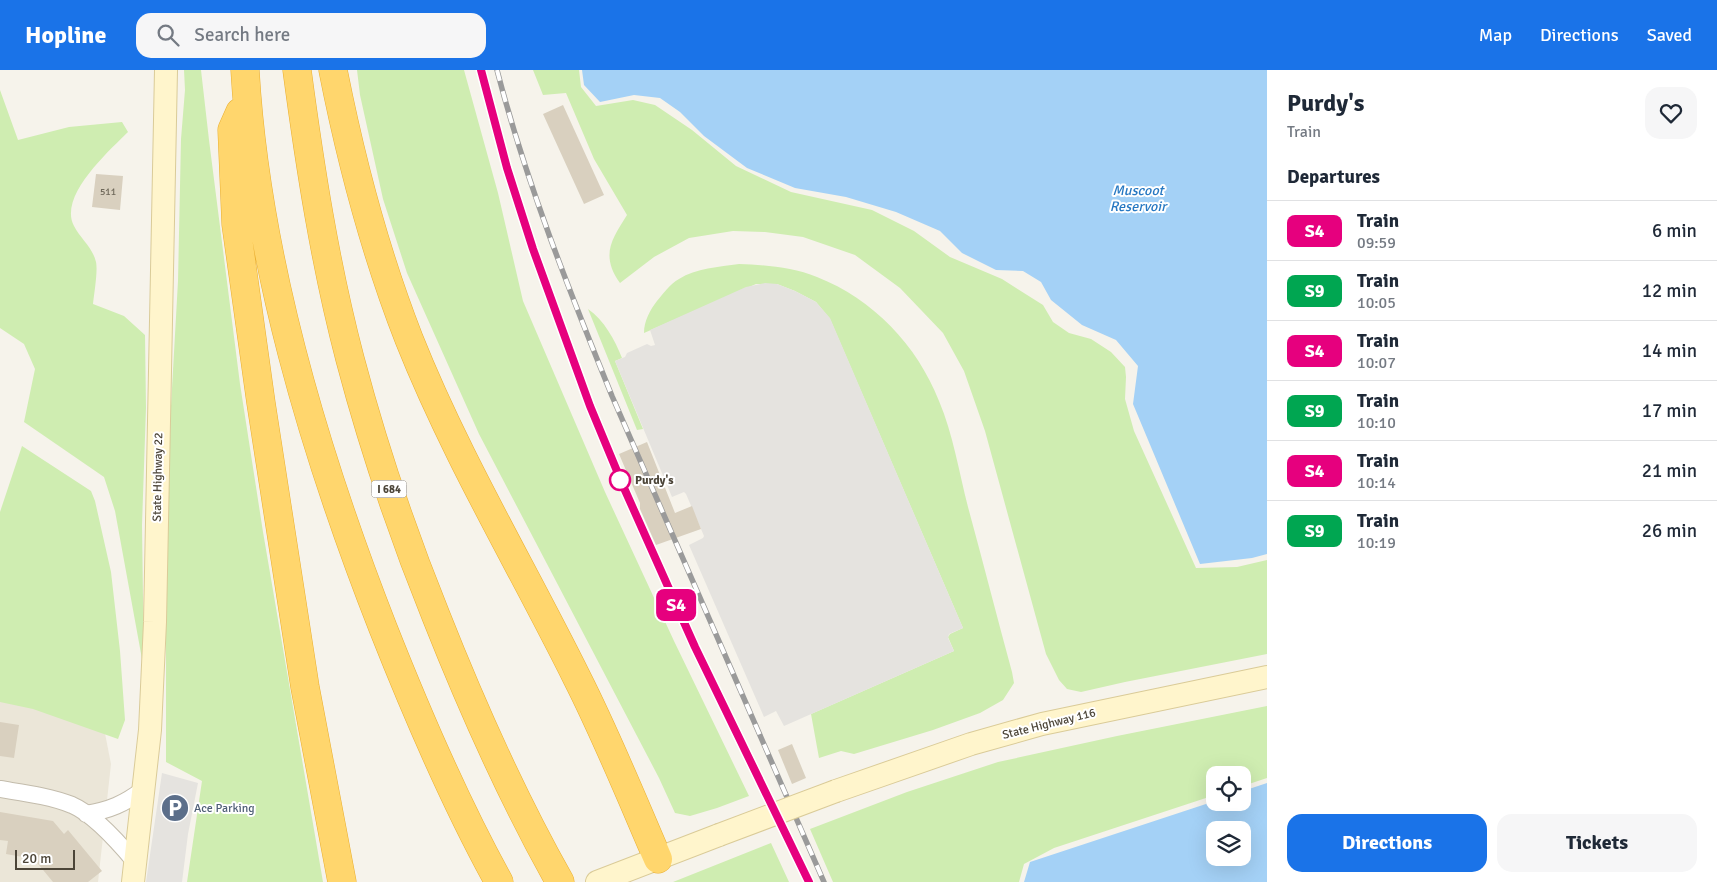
<!DOCTYPE html>
<html lang="en">
<head>
<meta charset="utf-8">
<style>
  :root { --surface:#fff; --page:#f6f6f7; --text:#1f2937; --muted:#747a83; --line:#e0e1e3; --accent:#1a73e8 }
  body { margin:0; font-family:Signika,sans-serif; background:var(--page); color:var(--text); height:100vh; display:flex; flex-direction:column; font-size:19px; white-space:nowrap }
  * { box-sizing:border-box; margin:0 }
  p { font-size:16px; color:var(--muted) }
  .icon { flex:none; width:28px; height:28px; fill:none; stroke:currentColor; stroke-width:2; stroke-linecap:round; stroke-linejoin:round }
  .map { position:relative; flex:1; overflow:hidden }
  .side { display:flex; flex-direction:column; background:var(--surface); width:450px }
  .side>* { flex:none }
  .badge { padding:0 10px; border-radius:8px; font-size:18px; line-height:32px }
  .controls { position:absolute; left:1206px; top:696px; display:grid; gap:10px }
  .controls a { display:grid; place-items:center; width:45px; height:45px; border-radius:10px; background:var(--surface); box-shadow:0 5px 20px #0002; font-size:25px }
  .scale { position:absolute; left:15px; bottom:12px; width:60px; box-sizing:border-box; padding-left:5px; border:2px solid #4c4538; border-top:0; font-size:14px; line-height:18px; white-space:nowrap; color:#4c4538; -webkit-text-stroke:4px #fff; paint-order:stroke }
  .map>.badge { position:absolute; translate:-50% -50%; box-shadow:0 0 0 2px #fff }
  h2 { padding:0 20px; font-size:19px; line-height:45px }
  .round { display:grid; place-items:center; flex:none; width:52px; height:52px; border-radius:15px; background:var(--page) }
  .overview { display:flex; align-items:center; justify-content:space-between; height:85px; padding:0 20px }
  h1 { font-size:24px; font-weight:800; line-height:38px }
  .primary-button { display:flex; gap:10px; margin-top:auto; padding:10px 20px }
  .primary-button a { flex:1; height:58px; border-radius:15px; background:var(--accent); color:#fff; font-size:20px; font-weight:800; line-height:58px; text-align:center }
  .primary-button a+a { background:var(--page); color:var(--text) }
  ul { padding:0; list-style:none }
  li { display:flex; align-items:center; gap:15px; height:60px; padding:0 20px; border-top:1px solid var(--line) }
  li div { flex:1 }
  li b { display:block; font-size:19px }
  li em { font-style:normal }
  li .badge { min-width:55px; font-weight:700; text-align:center }
  header { display:flex; align-items:center; gap:30px; box-sizing:border-box; height:70px; padding:0 25px; background:var(--accent); color:#fff }
  header strong { font-size:24px }
  nav { display:flex; gap:28px; margin-inline-start:auto; font-size:18px }
  .search { width:350px; height:45px; background:var(--page); display:flex; align-items:center; gap:12px; box-sizing:border-box; padding:0 18px; border-radius:15px; color:var(--muted); font-size:19px }
  main { display:flex; flex:1; min-height:0 }
  .map>svg:first-child { display:block }
  .residential { fill:#ebe6d8 }
  .green { fill:#cfedb1 }
  .parking { fill:#e5e3df }
  .water { fill:#a4d1f6; fill-rule:evenodd }
  .building { fill:#d9d0bf }
  .lines { fill:none; stroke-linecap:round; stroke-linejoin:round }
  .street-casing { stroke:#c3bcac; stroke-width:18 }
  .secondary-casing { stroke:#dacb98; stroke-width:24 }
  .highway-casing { stroke:#eaaf31; stroke-width:29 }
  .street { stroke:#fff; stroke-width:16 }
  .secondary { stroke:#fff5cc; stroke-width:22 }
  .highway { stroke:#ffd66d; stroke-width:28 }
  .rail-casing { stroke:#9a9a9a; stroke-width:5.5 }
  .rail { stroke:#fff; stroke-width:4; stroke-dasharray:11; stroke-linecap:butt }
  .secondary-bridge-casing { stroke:#dacb98; stroke-width:24; stroke-linecap:butt }
  .secondary-bridge { stroke:#fff5cc; stroke-width:22 }
  .line-casing { stroke:#fff; stroke-width:11 }
  .line { stroke:#e6007e; stroke-width:8 }
  .stop-dot { fill:#fff; stroke:#e6007e; stroke-width:2.5 }
  .labels { text-anchor:middle; dominant-baseline:central; stroke-width:4; stroke-linejoin:round; paint-order:stroke }
  .number-label { font-size:10px; fill:#6f685a }
  .shield { fill:#fff; stroke:#827d74; stroke-width:1 }
  .shield-label { font-size:11px; font-weight:bold; fill:#4c4538 }
  .street-label { font-size:12px; fill:#4c4538; stroke:#fff }
  .stop-label { font-size:12px; font-weight:bold; fill:#4c4538; stroke:#fff; text-anchor:start }
  .service-label { font-size:12px; fill:#4e5e75; stroke:#fff; text-anchor:start }
  .water-label { font-size:14px; font-style:italic; fill:#2678c2; stroke:#fff }
</style>
</head>
<body>
<header>
<strong>Hopline</strong>
<div class="search"><svg class="icon" aria-label="search" viewBox="0 0 24 24"><circle cx="10" cy="10" r="6"/><path d="M15 15l6 6"/></svg>Search here</div>
<nav><a>Map</a><a>Directions</a><a>Saved</a></nav>
</header>
<main>
<div class="map">
<svg width="1267" height="812" viewBox="0 0 1267 812">
  <rect width="100%" height="100%" fill="#f6f3eb"/>
  <path class="residential" d="M0,537l98,91 13,66 -13,118h-98z"/>
  <path class="green" d="M184,0h17l8,70 31,244 23,148 60,350h-136l15,-101 -36,-19v-204l5,-152 7,-125 3,-142 4,-49z
    M357,0h107l34,123 25,108 82,191 69,149 75,155 -32,12 -27,8 -15,-3 -16,-35 -180,-344 -72,-161 -24,-74 -23,-104z
    M533,0h46l2,17 15,19 37,-6 22,5 37,25 44,36 55,26 81,18 42,21 36,26 52,22 41,26 10,17 16,11 22,6 20,13 14,15 1,10 -1,22 9,32 62,137 41,-1 30,-7v94l-142,28 -44,10 -14,-3 -8,-9 -13,-26 -61,-223 -21,-60 -21,-38 -43,-45 -45,-33 -52,-18 -38,-5 -32,-1 -44,7 -35,19 -34,26c-20,-28 -8,-44 7,-68l-33,-56 -28,-66 -23,2z
    M0,20l18,50 51,-13 53,-5 6,10c-19,19 -70,64 -54,94 6,12 19,22 22,36 2,9 -2,32 -3,42l31,12 21,19 1,73 -4,117 2,145 -29,-159 -11,-34 -80,-55 11,-53 -11,-25 -24,-16z
    M739,194c26,1 53,3 78,13 56,22 100,68 122,124 14,33 20,71 29,106 15,55 29,110 44,165l2,11 -11,17 -23,13 -47,17 -79,24 -13,-3 -22,7 -8,-44 143,-63 -6,-14 2,-3 13,-6 -133,-309 -14,-17 -21,-11 -18,-7h-21l-112,49c0,-12 6,-23 13,-32 6,-7 13,-17 22,-22 17,-11 40,-12 60,-15z
    M588,239c16,11 27,31 34,49l-7,3 28,68 -6,1z
    M22,376l69,45 4,10 16,71 9,79 5,69 -7,19 -85,-30 -33,-7v-190z
    M1267,636v72l-24,8 -1,-11h-27v20l-161,53 -30,16 -5,18h-186l-23,-53 97,-37 91,-30 119,-26z
    M771,773l18,39h-116z"/>
  <path class="parking" d="M765,213l12,1 18,7 21,11 14,16 133,310 -14,6 -1,4 6,13 -170,75 -8,-15 -12,6 -75,-172 14,-7 1,-2 -18,-42 -2,-2 -12,5 -57,-136 10,-4 2,-4 20,-9 4,2 4,-1 -5,-15 96,-43z
    M162,703l36,10 -10,51 -6,48h-36z"/>
  <path class="water" d="M582,0h685v484l-15,4 -52,6 -67,-160 5,-38 -22,-26 -34,-15 -31,-25 -10,-18 -18,-11 -27,-1 -34,-17 -22,-22 -44,-19 -50,-15 -51,-9 -48,-20 -43,-32 -24,-24 -20,-14 -26,-3 -34,7 -16,-17z
    M1267,713v99h-243l6,-20 185,-61v1h27l1,-11zM1215,760h27v28h-27z"/>
  <path class="building" d="M563,35l41,90 -20,9 -41,-90z
    M96,104l27,2 -3,34 -28,-3z
    M647,372l28,71 17,-7 9,23 -45,16 -16,-36v-6l-21,-49z
    M0,652l19,3 -5,33 -14,-2z
    M792,674l14,34 -14,6 -14,-34z
    M0,742l53,9 11,13 4,-4 34,41 -14,11h-35l-19,-23 -28,-5 2,-13 -8,-1z"/>
  <g class="lines">
    <defs>
      <path id="street" d="M0,719c24,4 49,7 72,16 21,9 48,39 63,57
        M86,744c24,-4 38,-10 58,-25"/>
      <path id="secondary" d="M836,721l135,-47 71,-20 225,-47
        M133,812l17,-152 5,-108 11,-552
        M597,812l122,-47"/>
      <path id="highway" d="M245,0c11,189 69,382 138,558 34,86 71,173 116,254
        M297,0c13,97 28,194 53,289 23,87 52,173 86,257 36,91 76,181 124,266
        M333,0c18,91 42,182 76,269 47,118 112,226 168,339 30,59 55,121 81,181
        M240,42l-8,18 4,94 25,179 44,284 37,195"/>
    </defs>
    <use href="#street" class="street-casing"/>
    <use href="#secondary" class="secondary-casing"/>
    <use href="#highway" class="highway-casing"/>
    <use href="#street" class="street"/>
    <use href="#secondary" class="secondary"/>
    <use href="#highway" class="highway"/>
    <defs>
      <path id="rail" d="M481,0c17,77 43,153 69,227 33,92 68,182 108,271 48,106 101,209 151,314
        M497,0c29,112 72,220 115,326l212,486"/>
    </defs>
    <use href="#rail" class="rail-casing"/>
    <use href="#rail" class="rail"/>
    <defs>
      <path id="secondary-bridge" d="M719,765l117,-44"/>
    </defs>
    <use href="#secondary-bridge" class="secondary-bridge-casing"/>
    <use href="#secondary-bridge" class="secondary-bridge"/>
  </g>
  <g class="lines">
    <defs>
      <path id="line" d="M481,0l26,98 26,81 57,157 34,82 71,159 114,235"/>
    </defs>
    <use href="#line" class="line-casing"/>
    <use href="#line" class="line"/>
  </g>
  <defs>
    <symbol id="parking-disc" viewBox="-11 -11 22 22"><circle r="9.5" fill="#5c6f8a" stroke="#fff"/><path d="M-3.5-5.5H1a3.5 3.5 0 0 1 0 7H-1V5.5H-3.5ZM-1-3.4V-.6H.8a1.4 1.4 0 0 0 0-2.8Z" fill="#fff"/></symbol>
  </defs>
  <g fill-rule="evenodd">
    <use href="#parking-disc" x="159" y="722" width="32" height="32"/>
  </g>
  <circle class="stop-dot" cx="620" cy="410" r="10"/>
  <g class="labels">
    <g class="number-label">
      <text x="108" y="122">511</text>
    </g>
    <rect class="shield" x="371.5" y="410.5" width="35" height="17" rx="4"/>
    <g class="shield-label">
      <text x="389" y="419">I 684</text>
    </g>
    <g class="street-label">
      <text transform="translate(158 407) rotate(-89)">State Highway 22</text>
      <text transform="translate(1049 654) rotate(-14)">State Highway 116</text>
    </g>
    <g class="stop-label">
      <text x="635" y="410">Purdy's</text>
    </g>
    <g class="service-label">
      <text x="194" y="738">Ace Parking</text>
    </g>
    <g class="water-label">
      <text x="1138" y="120">Muscoot<tspan x="1138" dy="16">Reservoir</tspan></text>
    </g>
  </g>
</svg>
<div class="controls">
<a><svg class="icon" aria-label="locate" viewBox="0 0 24 24"><circle cx="12" cy="12" r="6"/><path d="M12 2v4M12 18v4M2 12h4M18 12h4"/></svg></a>
<a><svg class="icon" aria-label="layers" viewBox="0 0 24 24"><path d="M12 4l9 5-9 5-9-5zM3 14l9 5 9-5"/></svg></a>
</div>
<div class="scale">20 m</div>
<b class="badge" style="left:676px;top:535px;background:#e6007e;color:#fff">S4</b>
</div>
<section class="side">
<div class="overview"><div><h1>Purdy's</h1><p>Train</p></div><a class="round"><svg class="icon" aria-label="heart" viewBox="0 0 24 24"><path d="M12 20l-8-8c-3-5 5-10 8-4 3-6 11-1 8 4z"/></svg></a></div>
<h2>Departures</h2>
<ul>
<li><span class="badge" style="background:#e6007e;color:#fff">S4</span><div><b>Train</b><p>09:59</p></div><em>6 min</em></li>
<li><span class="badge" style="background:#00a651;color:#fff">S9</span><div><b>Train</b><p>10:05</p></div><em>12 min</em></li>
<li><span class="badge" style="background:#e6007e;color:#fff">S4</span><div><b>Train</b><p>10:07</p></div><em>14 min</em></li>
<li><span class="badge" style="background:#00a651;color:#fff">S9</span><div><b>Train</b><p>10:10</p></div><em>17 min</em></li>
<li><span class="badge" style="background:#e6007e;color:#fff">S4</span><div><b>Train</b><p>10:14</p></div><em>21 min</em></li>
<li><span class="badge" style="background:#00a651;color:#fff">S9</span><div><b>Train</b><p>10:19</p></div><em>26 min</em></li>
</ul>
<div class="primary-button"><a>Directions</a><a>Tickets</a></div>
</section>
</main>
</body>
</html>
